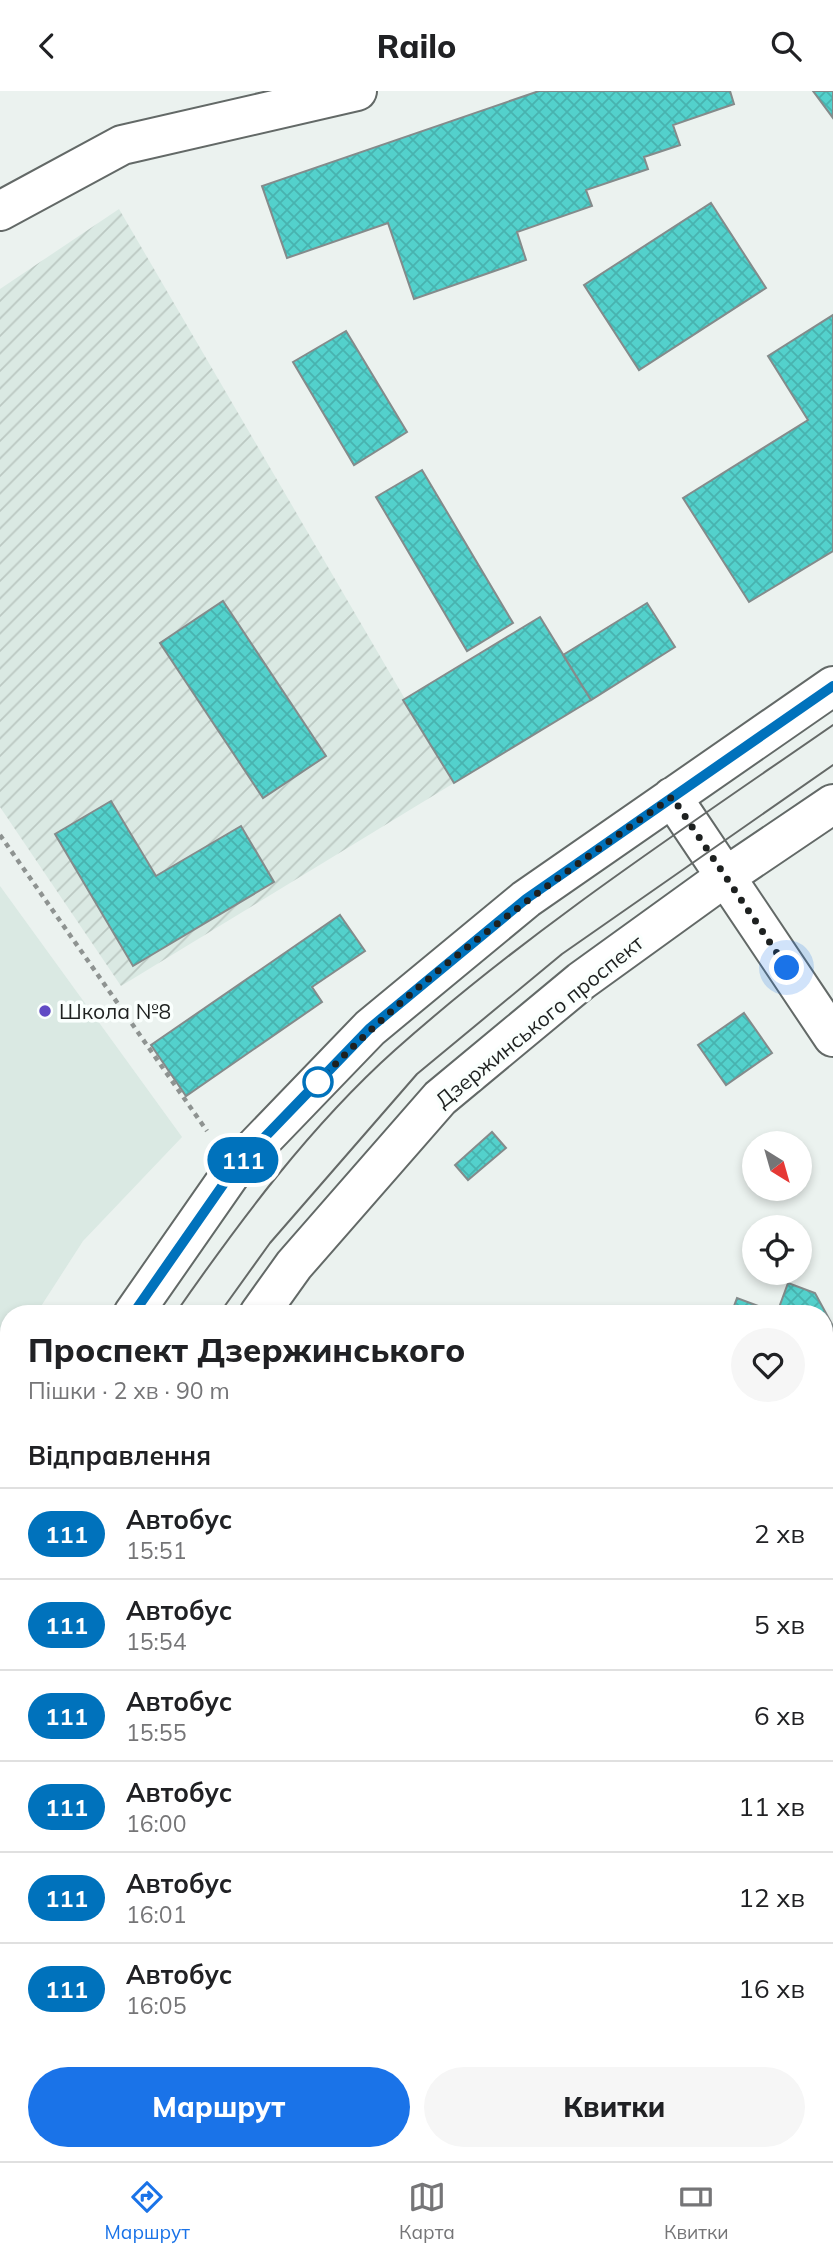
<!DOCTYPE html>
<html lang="uk">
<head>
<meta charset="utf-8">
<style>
  :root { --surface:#fff; --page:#f6f6f6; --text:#202124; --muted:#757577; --line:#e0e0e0; --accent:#1a73e8 }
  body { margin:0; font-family:Mulish,sans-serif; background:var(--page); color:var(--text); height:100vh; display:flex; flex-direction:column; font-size:26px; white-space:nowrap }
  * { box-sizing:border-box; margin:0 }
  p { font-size:23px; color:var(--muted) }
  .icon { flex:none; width:38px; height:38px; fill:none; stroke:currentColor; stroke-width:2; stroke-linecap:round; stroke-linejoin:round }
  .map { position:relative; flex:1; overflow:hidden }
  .details { position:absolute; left:0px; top:1214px; width:833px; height:856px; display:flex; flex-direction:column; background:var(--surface); border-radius:28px 28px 0 0; box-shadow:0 4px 10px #0003 }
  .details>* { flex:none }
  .badge { padding:0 14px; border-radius:23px; font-size:24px; line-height:46px }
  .needle { width:46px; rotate:143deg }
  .tools { position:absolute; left:742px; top:1040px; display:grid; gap:14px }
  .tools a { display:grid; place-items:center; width:70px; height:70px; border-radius:50%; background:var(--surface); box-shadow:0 4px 10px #0003; font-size:35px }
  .you { position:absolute; width:35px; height:35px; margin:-18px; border:5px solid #fff; border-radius:50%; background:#1a73e8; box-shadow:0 0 0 10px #1a73e833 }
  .map>.badge { position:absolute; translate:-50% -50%; box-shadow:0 0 0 4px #fff }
  h2 { padding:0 28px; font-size:26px; line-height:63px }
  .round { display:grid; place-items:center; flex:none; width:74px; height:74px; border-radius:37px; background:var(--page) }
  .head { display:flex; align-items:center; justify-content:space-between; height:119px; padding:0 28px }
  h1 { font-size:33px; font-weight:800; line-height:52px }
  .action { display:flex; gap:14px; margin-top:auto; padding:14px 28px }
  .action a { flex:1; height:80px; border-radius:42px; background:var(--accent); color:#fff; font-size:28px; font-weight:800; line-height:80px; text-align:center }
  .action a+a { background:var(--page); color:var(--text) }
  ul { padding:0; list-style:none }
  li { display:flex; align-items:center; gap:21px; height:91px; padding:0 28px; border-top:2px solid var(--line) }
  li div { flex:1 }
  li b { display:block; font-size:26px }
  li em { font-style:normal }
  li .badge { min-width:77px; font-weight:700; text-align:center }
  header { display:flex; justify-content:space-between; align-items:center; height:91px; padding:0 28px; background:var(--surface); font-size:32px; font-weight:800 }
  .tab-bar { display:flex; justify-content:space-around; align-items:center; height:98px; border-top:2px solid var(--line); background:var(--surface); font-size:19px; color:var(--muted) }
  .tab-bar a { display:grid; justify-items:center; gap:4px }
  .tab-bar .active { color:var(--accent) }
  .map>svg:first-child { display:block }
  .built { fill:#dae9e3 }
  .industrial { fill:url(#industrial-furrows) }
  .building { fill:url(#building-cross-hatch); stroke:#848b8b; stroke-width:2 }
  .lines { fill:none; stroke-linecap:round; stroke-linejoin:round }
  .minor-casing { stroke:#636967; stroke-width:42 }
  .path { stroke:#8e9391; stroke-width:4.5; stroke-dasharray:5 5; stroke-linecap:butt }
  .minor { stroke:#fff; stroke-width:38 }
  .tram { stroke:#656967; stroke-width:2 }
  .line-casing { stroke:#fff; stroke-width:16 }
  .line { stroke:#0072bc; stroke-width:10 }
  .walk { stroke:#1e2120; stroke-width:7; stroke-dasharray:0 12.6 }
  .poi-dot { fill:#604bc4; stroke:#fafffd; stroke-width:2.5 }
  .stop-dot { fill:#fff; stroke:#0072bc; stroke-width:3.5 }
  .labels { text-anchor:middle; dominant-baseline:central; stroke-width:7; stroke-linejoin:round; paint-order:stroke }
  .poi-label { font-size:21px; fill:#1e2120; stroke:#fafffd; text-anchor:start }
  .street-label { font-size:21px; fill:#1e2120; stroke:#fafffd }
</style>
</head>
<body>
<header><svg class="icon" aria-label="back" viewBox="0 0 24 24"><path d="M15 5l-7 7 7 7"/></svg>Railo<svg class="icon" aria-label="search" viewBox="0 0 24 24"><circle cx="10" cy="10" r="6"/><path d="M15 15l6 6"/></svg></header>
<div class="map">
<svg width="833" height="2070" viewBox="0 0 833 2070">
  <defs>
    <pattern id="industrial-furrows" width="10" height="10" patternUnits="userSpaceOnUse" patternTransform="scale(1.75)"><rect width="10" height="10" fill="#dae9e3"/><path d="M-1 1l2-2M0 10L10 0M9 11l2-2" fill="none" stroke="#bbc8c2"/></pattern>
    <pattern id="building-cross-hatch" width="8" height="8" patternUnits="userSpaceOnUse" patternTransform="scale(1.75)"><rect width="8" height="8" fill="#53d1cc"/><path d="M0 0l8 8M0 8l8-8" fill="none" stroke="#48b3af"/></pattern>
  </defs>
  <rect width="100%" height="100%" fill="#ebf2ef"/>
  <path class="built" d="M0,795l182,251 -99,104 -47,73h-27v43l-9,13z"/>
  <path class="industrial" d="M119,118l335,574 -333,203 -121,-179v-518z"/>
  <path class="building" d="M539,0h191l4,13 -61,21 7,20 -36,12 4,12 -62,21 6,16 -75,26 9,28 -112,39 -26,-76 -101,35 -25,-72z
    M813,0h20v27z
    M711,112l55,85 -127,82 -55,-85z
    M833,224v236l-84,51 -66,-104 125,-78 -40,-64z
    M346,240l61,101 -53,33 -61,-103z
    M422,379l91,153 -46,28 -91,-154z
    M223,510l103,155 -63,42 -103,-155z
    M647,512l28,44 -84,53 -28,-45z
    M540,526l51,83 -137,83 -51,-83z
    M111,710l45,75 85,-50 33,56 -141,84 -78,-132z
    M340,824l25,36 -53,36 10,15 -136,94 -35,-51z
    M744,922l28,40 -46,32 -28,-40z
    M492,1041l14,16 -38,32 -13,-15z
    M788,1192l27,10 18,33v20l-9,5v-37h-93l6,-16 40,15z
    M824,1594l9,12 -2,82 -7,-10z
    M9,1841v83l-9,6v-83z
    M833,1960v67l-9,-11v-49z
    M9,2032v30h37l6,8h-52v-33z
    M88,2062h63l-12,8h-45z
    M171,2062h26l6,8h-44z
    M244,2062h43l-12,8h-25z
    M579,2062h75l7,8h-75z
    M742,2062h25l6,8h-42z"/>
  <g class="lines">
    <defs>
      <path id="minor" d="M0,120l122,-66 235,-54
        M672,706l161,240
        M133,1223l101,-145 136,-141 156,-129 307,-213
        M259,1223l35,-49 146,-167 141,-117 144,-104 108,-73
        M0,1416l9,-13
        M0,1627l9,-17
        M824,1778l9,-7
        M416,2070l12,-8"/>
    </defs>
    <use href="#minor" class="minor-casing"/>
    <path class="path" d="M0,744l207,296"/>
    <use href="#minor" class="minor"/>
    <path class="tram" d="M175,1223c64,-92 135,-188 220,-264 136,-121 288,-221 438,-325
      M219,1223l51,-71 147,-169 145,-120 271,-189
      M0,1482l9,-17
      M0,1555l9,-17"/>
  </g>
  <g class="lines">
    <defs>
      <path id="line" d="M133,1223l101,-145 136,-141 156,-129 307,-213"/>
    </defs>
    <use href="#line" class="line-casing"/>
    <use href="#line" class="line"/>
    <path class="walk" d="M318,991c104,-109 230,-198 354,-285l115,171"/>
  </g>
  <circle class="poi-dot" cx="45" cy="920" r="7"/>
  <circle class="stop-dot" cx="318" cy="991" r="14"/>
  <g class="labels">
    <g class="poi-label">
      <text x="59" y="920">Школа №8</text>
    </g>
    <g class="street-label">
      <text transform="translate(539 930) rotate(-39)">Дзержинського проспект</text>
    </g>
  </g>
</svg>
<div class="tools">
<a><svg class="needle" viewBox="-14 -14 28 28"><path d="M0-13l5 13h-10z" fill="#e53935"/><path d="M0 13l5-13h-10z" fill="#757577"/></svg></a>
<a><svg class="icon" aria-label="locate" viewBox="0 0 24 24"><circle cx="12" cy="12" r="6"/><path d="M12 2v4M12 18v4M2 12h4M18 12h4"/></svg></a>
</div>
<div class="you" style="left:787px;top:877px"></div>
<b class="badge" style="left:243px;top:1069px;background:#0072bc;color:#fff">111</b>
<section class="details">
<div class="head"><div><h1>Проспект Дзержинського</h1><p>Пішки · 2 хв · 90 m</p></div><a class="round"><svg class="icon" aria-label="heart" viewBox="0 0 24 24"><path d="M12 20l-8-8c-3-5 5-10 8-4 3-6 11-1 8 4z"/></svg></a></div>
<h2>Відправлення</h2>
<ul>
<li><span class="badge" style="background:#0072bc;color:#fff">111</span><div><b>Автобус</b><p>15:51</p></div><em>2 хв</em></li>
<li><span class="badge" style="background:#0072bc;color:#fff">111</span><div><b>Автобус</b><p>15:54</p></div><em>5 хв</em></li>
<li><span class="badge" style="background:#0072bc;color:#fff">111</span><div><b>Автобус</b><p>15:55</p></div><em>6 хв</em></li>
<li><span class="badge" style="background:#0072bc;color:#fff">111</span><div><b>Автобус</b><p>16:00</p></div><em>11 хв</em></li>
<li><span class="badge" style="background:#0072bc;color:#fff">111</span><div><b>Автобус</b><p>16:01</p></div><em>12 хв</em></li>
<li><span class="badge" style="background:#0072bc;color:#fff">111</span><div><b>Автобус</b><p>16:05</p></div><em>16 хв</em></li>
</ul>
<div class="action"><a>Маршрут</a><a>Квитки</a></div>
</section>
</div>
<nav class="tab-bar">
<a class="active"><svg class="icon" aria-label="directions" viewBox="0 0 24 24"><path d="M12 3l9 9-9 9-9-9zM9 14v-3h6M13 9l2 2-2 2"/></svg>Маршрут</a>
<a><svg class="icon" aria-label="map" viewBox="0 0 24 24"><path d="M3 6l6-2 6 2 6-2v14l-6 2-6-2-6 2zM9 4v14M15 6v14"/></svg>Карта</a>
<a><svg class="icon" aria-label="tickets" viewBox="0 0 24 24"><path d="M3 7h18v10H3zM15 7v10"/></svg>Квитки</a>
</nav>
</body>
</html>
